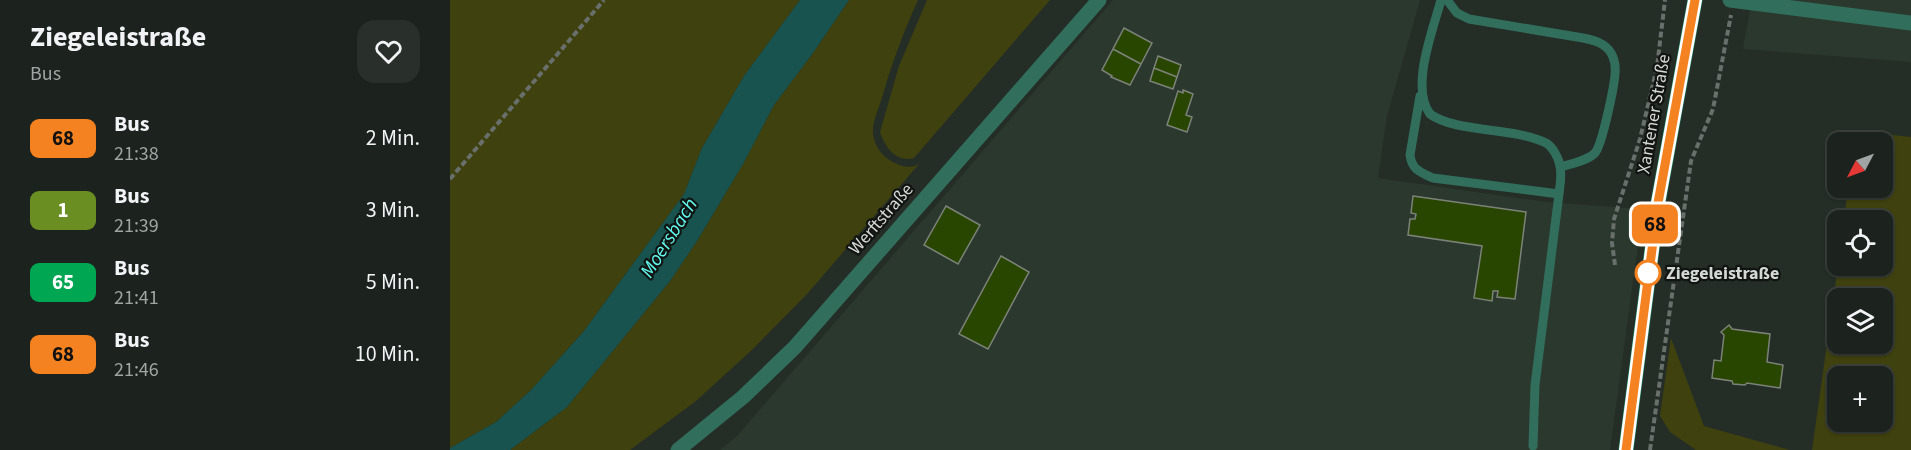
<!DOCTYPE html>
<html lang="de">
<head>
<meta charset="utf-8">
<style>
  :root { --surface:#1c221d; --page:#292f2a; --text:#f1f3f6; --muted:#a0a4a4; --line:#3a3f3b }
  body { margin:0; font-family:"Source Sans 3",sans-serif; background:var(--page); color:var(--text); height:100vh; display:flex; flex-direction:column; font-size:22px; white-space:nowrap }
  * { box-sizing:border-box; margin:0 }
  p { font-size:20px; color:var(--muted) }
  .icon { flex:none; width:33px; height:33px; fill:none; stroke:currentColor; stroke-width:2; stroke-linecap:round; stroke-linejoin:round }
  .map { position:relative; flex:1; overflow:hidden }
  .side { display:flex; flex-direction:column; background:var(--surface); width:450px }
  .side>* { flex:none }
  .badge { padding:0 12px; border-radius:9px; font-size:21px; line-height:39px }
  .needle { width:39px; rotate:229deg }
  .fabs { position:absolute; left:1377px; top:132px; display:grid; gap:12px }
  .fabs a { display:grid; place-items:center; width:66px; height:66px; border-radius:12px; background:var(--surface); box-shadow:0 2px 4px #0004,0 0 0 2px var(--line); font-size:30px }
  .map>.badge { position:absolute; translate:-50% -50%; box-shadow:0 0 0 3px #fff }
  .round { display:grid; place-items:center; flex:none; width:63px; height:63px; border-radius:18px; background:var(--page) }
  .overview { display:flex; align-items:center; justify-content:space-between; height:102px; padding:0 30px }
  h1 { font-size:28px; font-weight:700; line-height:45px }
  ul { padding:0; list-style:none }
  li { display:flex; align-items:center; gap:18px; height:72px; padding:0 30px }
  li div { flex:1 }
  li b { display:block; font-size:22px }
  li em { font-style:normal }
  li .badge { min-width:66px; font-weight:700; text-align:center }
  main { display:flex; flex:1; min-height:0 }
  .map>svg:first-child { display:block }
  .built { fill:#2b382e }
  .green { fill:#3f410f; fill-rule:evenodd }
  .water { fill:#18534f }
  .building { fill:#294600; stroke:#7d8279; stroke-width:1.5 }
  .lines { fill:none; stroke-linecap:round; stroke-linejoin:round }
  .path { stroke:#69706b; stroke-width:4; stroke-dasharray:6 3; stroke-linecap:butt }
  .lane { stroke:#316e5b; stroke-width:9 }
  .street { stroke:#316e5b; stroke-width:15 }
  .secondary { stroke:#249475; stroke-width:15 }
  .line-casing { stroke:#fff; stroke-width:14 }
  .line { stroke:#f58220; stroke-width:9 }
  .stop-dot { fill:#fff; stroke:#f58220; stroke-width:3 }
  .labels { text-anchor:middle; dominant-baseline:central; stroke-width:4.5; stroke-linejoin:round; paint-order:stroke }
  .street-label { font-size:18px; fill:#d4d9d5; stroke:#111411 }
  .stop-label { font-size:18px; font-weight:bold; fill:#d4d9d5; stroke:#111411; text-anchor:start }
  .water-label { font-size:20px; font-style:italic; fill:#61faf0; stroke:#111411 }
</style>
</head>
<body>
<main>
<section class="side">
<div class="overview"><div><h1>Ziegeleistraße</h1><p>Bus</p></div><a class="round"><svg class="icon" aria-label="heart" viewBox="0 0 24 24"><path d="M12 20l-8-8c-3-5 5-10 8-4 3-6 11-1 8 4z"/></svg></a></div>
<ul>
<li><span class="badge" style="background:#f58220;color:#111">68</span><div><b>Bus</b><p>21:38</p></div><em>2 Min.</em></li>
<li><span class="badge" style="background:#6b8e23;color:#fff">1</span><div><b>Bus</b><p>21:39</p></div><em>3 Min.</em></li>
<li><span class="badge" style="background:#00a651;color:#fff">65</span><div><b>Bus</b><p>21:41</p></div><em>5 Min.</em></li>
<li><span class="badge" style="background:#f58220;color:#111">68</span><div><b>Bus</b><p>21:46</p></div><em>10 Min.</em></li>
</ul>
</section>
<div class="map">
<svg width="1461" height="450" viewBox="0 0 1461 450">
  <rect width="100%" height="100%" fill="#252d27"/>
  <path class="built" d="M663,0h307l-33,116 -9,62 168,24 97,7 -33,241h-890l17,-14z
    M1302,0h159v62l-168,-13z"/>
  <path class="green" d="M0,0h350l-56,76 -42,72 -18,46 -100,137 -53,59 -35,32 -46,26z
    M399,0h69c-15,33 -27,66 -37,101 -3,9 -9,22 -8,32 1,12 9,24 20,29 9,5 17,7 26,2l-111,129 -55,56 -57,52 -66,49h-120l57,-43 103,-126 27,-40 46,-77 31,-59 39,-52z
    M477,0h123l-136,158c-18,5 -29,-11 -34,-26l19,-66z
    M1406,131l55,6v313h-99l26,-184h44v-46h-38l4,-32h34v-46h-27zM1388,298h44v46h-44zM1432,376v46h-44v-46z
    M1221,338l33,88 86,24h-94l-26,-18 -10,-16z"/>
  <path class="water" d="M350,0h49l-36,53 -39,52 -31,59 -46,77 -27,40 -103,126 -57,43h-60v-2l46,-26 35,-32 53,-59 100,-137 18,-46 42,-72z"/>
  <path class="building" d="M674,28l28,15 -11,21 -28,-15z
    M663,49l28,15 -11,21 -19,-8 1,-1 -10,-6z
    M708,56l23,9 -4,12 -23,-9z
    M704,68l23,9 -4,12 -23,-8z
    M733,90l10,4 -7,21 6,2 -5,15 -20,-7 11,-34 5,2z
    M963,196l113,16 -11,87 -18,-2 1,-6h-5l-1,10 -18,-3 8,-52 -74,-11 2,-16h5l1,-5 -5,-1z
    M496,206l34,19 -22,39 -34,-19z
    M551,256l28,16 -41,77 -29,-15z
    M1279,325l3,4 38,5 -3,28 16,3 -3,23 -33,-5 -2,2 -12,-1 -1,-3 -20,-3 2,-18 7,1 3,-26 -3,-3z"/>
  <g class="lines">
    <path class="path" d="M0,179l154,-179
      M1165,265l-3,-22 2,-24 26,-80 17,-72 8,-67
      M1200,450l41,-289 22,-52 18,-94"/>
    <path class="lane" d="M991,0c-8,30 -31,87 -11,114 26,19 85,13 116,29 7,4 13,16 14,23 2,9 0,20 -1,28l-24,191 -2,61
      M997,0l10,13 12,6 114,19c11,2 22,5 28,15 2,3 4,10 4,13 2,12 -13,79 -20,87 -8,8 -24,11 -35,14
      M970,96l-10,59c2,15 10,17 23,23l126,16"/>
    <path class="street" d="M1280,0l181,23
      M228,450l65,-53 52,-50 304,-347"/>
    <path class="secondary" d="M1176,450l32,-247 37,-203"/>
  </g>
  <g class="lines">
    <defs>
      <path id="line" d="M1176,450l32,-247 37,-203"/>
    </defs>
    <use href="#line" class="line-casing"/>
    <use href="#line" class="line"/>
  </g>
  <circle class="stop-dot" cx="1198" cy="273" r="12"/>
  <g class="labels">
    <g class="street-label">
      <text transform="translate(1204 114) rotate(-80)">Xantener Straße</text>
      <text transform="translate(431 219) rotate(-49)">Werftstraße</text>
    </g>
    <g class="stop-label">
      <text x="1216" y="273">Ziegeleistraße</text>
    </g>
    <g class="water-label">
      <text transform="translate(219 238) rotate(-58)">Moersbach</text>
    </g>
  </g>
</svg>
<div class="fabs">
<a><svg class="needle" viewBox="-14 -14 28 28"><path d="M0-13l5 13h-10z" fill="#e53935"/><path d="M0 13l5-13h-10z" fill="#a0a4a4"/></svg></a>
<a><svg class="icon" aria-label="locate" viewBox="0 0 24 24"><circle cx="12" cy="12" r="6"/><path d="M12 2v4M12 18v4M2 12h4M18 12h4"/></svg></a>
<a><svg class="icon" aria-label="layers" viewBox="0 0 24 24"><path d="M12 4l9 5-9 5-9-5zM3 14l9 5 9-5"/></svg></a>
<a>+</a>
</div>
<b class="badge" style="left:1205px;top:224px;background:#f58220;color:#111">68</b>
</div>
</main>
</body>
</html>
